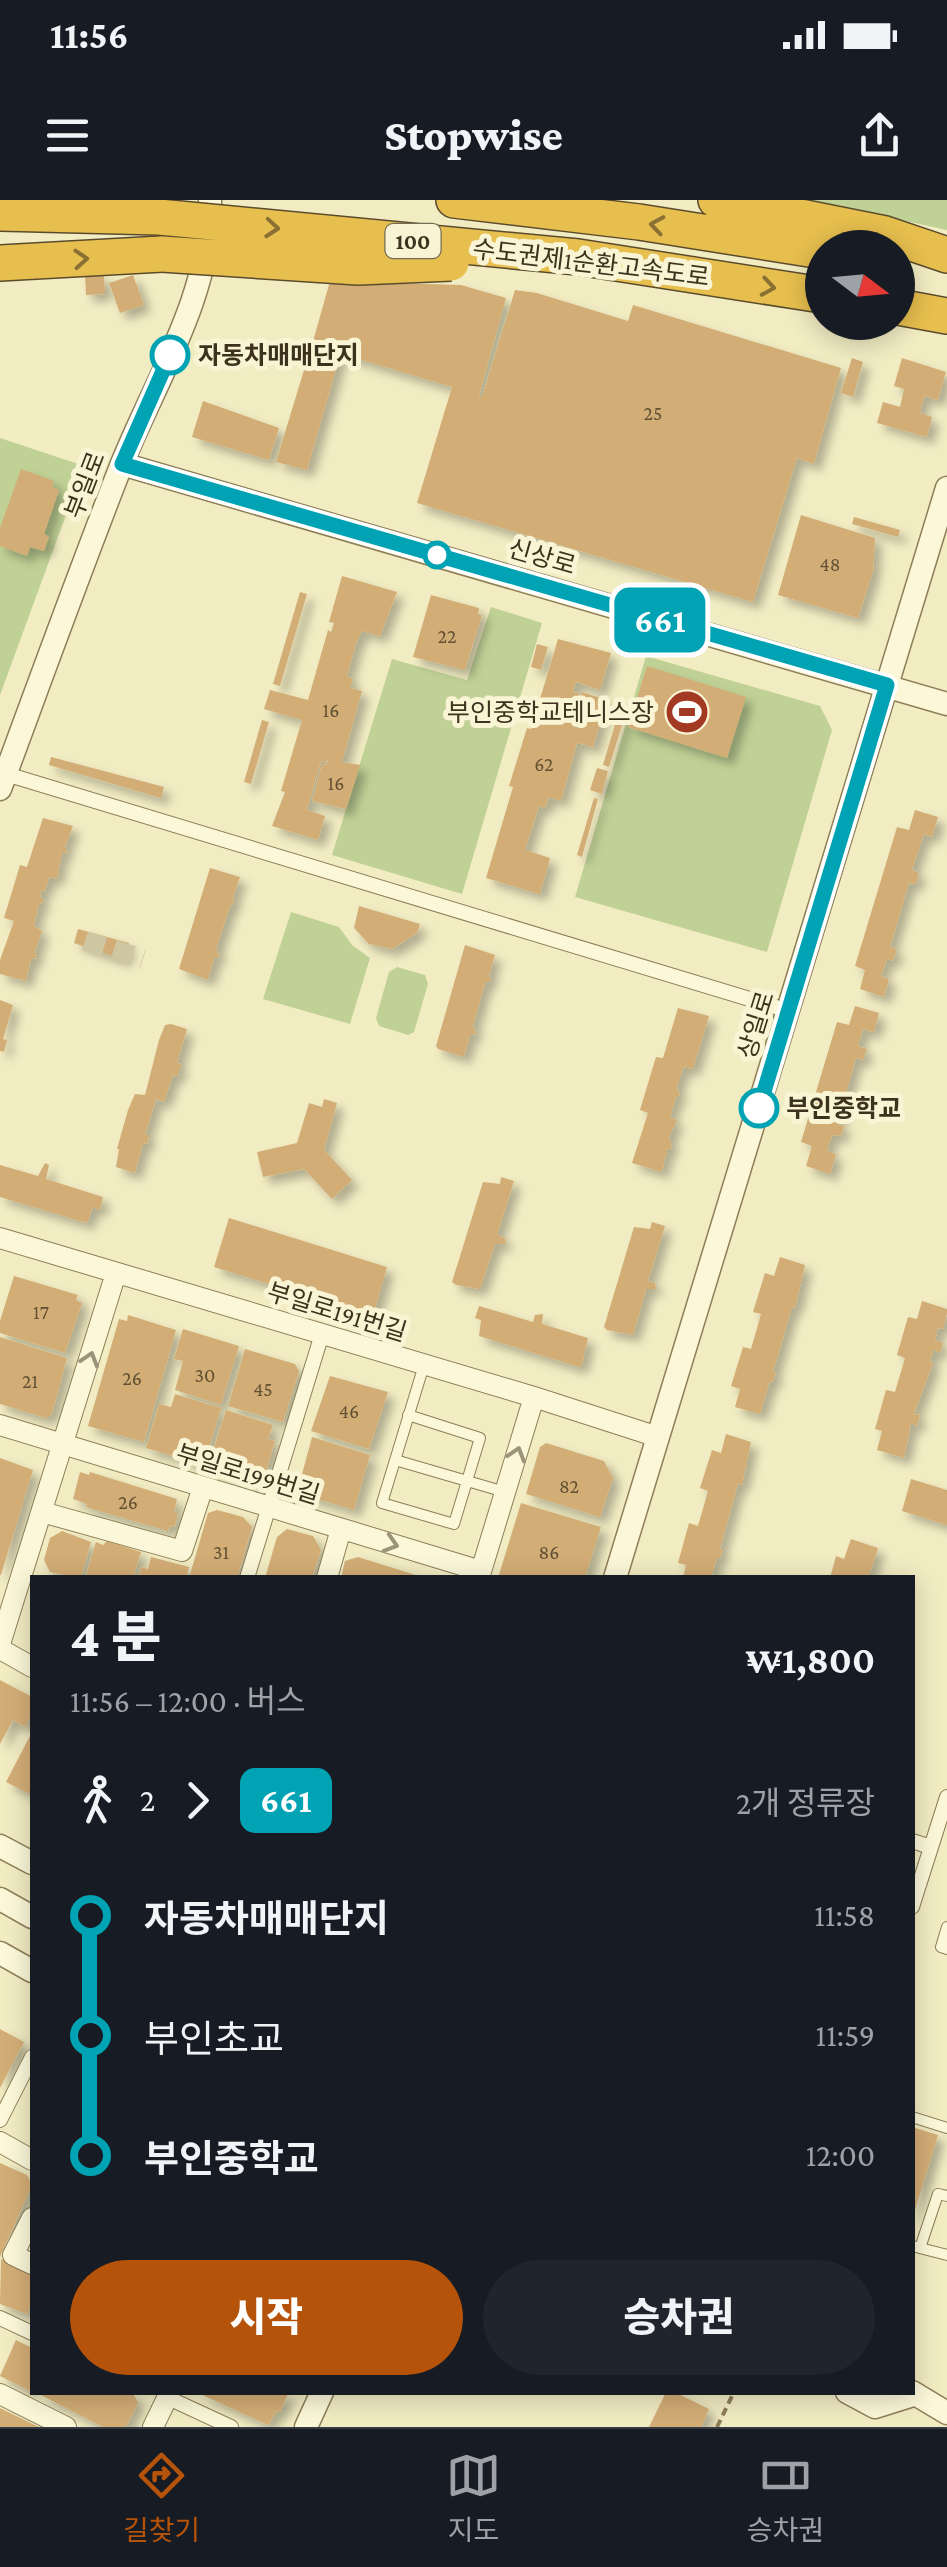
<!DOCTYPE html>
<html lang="ko">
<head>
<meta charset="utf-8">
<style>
  :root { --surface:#171b24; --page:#20242c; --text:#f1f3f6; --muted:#9ea1a6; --line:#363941; --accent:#b45309 }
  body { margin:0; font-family:"Crimson Pro","Noto Sans KR",serif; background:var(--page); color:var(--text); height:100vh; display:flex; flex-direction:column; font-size:38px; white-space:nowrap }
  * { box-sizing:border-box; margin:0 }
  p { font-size:32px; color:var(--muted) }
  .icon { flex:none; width:55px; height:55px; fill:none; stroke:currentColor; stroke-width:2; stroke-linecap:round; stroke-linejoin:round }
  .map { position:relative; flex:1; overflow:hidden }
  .panel { position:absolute; left:30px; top:1375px; width:885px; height:820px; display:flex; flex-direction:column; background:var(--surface); border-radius:0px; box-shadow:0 5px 25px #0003 }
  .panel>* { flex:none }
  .badge { padding:0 20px; border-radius:15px; font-size:35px; line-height:65px }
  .needle { width:65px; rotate:106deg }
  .buttons { position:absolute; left:805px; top:30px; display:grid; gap:20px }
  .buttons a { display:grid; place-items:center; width:110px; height:110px; border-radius:50%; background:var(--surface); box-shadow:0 5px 25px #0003; font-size:50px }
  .map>.badge { position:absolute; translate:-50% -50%; box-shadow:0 0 0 5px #fff }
  .legs { display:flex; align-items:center; gap:15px; height:110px; padding:0 40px; font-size:32px }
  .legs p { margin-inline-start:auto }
  .head { display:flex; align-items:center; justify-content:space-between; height:170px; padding:0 40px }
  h1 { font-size:55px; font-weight:800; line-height:75px }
  .cta { display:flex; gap:20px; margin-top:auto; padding:20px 40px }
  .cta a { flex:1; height:115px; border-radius:60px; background:var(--accent); color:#fff; font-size:40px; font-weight:800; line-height:115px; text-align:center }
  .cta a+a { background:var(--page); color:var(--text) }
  ul { padding:0 40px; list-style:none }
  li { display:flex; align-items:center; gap:35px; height:120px; font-size:38px }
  li i { display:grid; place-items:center; width:15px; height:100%; margin:0 12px; background:currentColor }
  li i::after { content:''; width:25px; height:25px; margin:-12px; border:8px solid; border-radius:50%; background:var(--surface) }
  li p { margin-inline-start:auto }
  li:first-child i { background:linear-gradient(#0000 50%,currentColor 0) }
  li:last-child i { background:linear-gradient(currentColor 50%,#0000 0) }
  .status { display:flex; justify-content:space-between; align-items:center; height:70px; padding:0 50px; background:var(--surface); direction:ltr }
  .status svg { height:28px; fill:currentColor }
  header { display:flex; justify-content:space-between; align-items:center; height:130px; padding:0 40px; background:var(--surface); font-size:45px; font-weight:800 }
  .menu { display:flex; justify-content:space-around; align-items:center; height:140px; border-top:2px solid var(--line); background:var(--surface); font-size:28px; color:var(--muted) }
  .menu a { display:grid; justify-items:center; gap:5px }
  .menu .selected { color:var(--accent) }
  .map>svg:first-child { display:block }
  .green { fill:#c0d196 }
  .building { fill:#d3ad76; filter:url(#shadow) }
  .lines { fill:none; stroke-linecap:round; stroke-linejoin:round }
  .minor-tunnel { stroke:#cec7a2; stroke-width:20; stroke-dasharray:20 10; stroke-linecap:butt }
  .service-casing { stroke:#8e7e58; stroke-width:12 }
  .pedestrian-casing { stroke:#8e7e58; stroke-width:16 }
  .minor-casing { stroke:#8e7e58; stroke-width:22 }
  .tertiary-casing { stroke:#8e7e58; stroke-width:25 }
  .motorway-casing { stroke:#5b4b2d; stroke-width:38 }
  .path { stroke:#8e7e58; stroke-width:4; stroke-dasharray:8 5; stroke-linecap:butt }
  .service { stroke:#fbf7d8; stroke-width:10 }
  .pedestrian { stroke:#fbf7d8; stroke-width:14 }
  .minor { stroke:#fbf7d8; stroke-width:20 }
  .tertiary { stroke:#fbf7d8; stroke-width:22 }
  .motorway { stroke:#e7bf4e; stroke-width:35 }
  .motorway-bridge-casing { stroke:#5b4b2d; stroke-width:38; stroke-linecap:butt }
  .motorway-bridge { stroke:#e7bf4e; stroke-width:35 }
  .oneway { stroke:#8a7133 }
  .oneway2 { stroke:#9c947a }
  .line-1-casing { stroke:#fff; stroke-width:22 }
  .line-1 { stroke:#00a3b4; stroke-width:15 }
  .stop-1-dot { fill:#fff; stroke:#00a3b4; stroke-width:5 }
  .labels { text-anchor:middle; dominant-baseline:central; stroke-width:10; stroke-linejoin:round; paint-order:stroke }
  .number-label { font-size:20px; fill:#625133 }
  .shield { fill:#f8f4d4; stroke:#756c54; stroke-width:2.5 }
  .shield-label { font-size:22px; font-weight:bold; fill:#3d321d }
  .street-label { font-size:25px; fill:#3d321d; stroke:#f8f4d4 }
  .stop-label { font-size:25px; font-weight:bold; fill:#3d321d; stroke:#f8f4d4; text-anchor:start }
  .poi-label { font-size:25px; fill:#3d321d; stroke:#f8f4d4; text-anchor:end }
</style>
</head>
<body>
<div class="status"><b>11:56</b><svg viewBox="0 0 49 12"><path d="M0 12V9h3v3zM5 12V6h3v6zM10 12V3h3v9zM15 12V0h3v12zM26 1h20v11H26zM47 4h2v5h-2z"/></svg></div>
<header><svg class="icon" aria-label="menu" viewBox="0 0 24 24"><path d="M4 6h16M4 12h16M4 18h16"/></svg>Stopwise<svg class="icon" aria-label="share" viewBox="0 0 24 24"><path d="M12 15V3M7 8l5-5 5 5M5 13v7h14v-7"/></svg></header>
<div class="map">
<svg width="947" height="2227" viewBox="0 0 947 2227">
  <defs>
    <filter id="shadow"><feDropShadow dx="7" dy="7" stdDeviation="5" flood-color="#0004"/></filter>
  </defs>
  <rect width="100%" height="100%" fill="#f2ecc3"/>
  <path class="green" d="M809,0h138v30z
    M0,238l84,28 -84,229z
    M491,407l51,16 -80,271 -130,-39 60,-196 75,21z
    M646,456l174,50 12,24 -65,222 -192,-55z
    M291,712l48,15 13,18 18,13 -20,66 -87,-25z
    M397,767l28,8 3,9 -14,48 -6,3 -29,-9 -3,-8 13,-46z"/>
  <path class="building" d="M85,75h19l1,19 -19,1z
    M133,75l11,30 -24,8 -11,-30z
    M330,81l131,4 45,13 -27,98 3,1 33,-107 22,3 91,28 5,-16 208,63 -27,96 -17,-6 -44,144 -336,-99 35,-116 -140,-42z
    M311,147l29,8 -33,115 -31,-8z
    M852,158l11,4 -10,35 -12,-4z
    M902,158l44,14 -8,28 -14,-4 -4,17 12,4 -5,20 -50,-14 6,-21 17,5 4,-18 -10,-3z
    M203,201l76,27 -10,32 -77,-23z
    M21,269l33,12 -2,6 7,3 -15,44 5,3 -5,14 -14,-4 -3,9 -27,-10v-18z
    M801,315l74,23 -2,33 -15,47 -80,-23z
    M854,317l46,13 -2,7 -46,-13z
    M342,376l55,16 -17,44 -18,-5 -6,12 -9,34 6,1 -3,10 12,3 -20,71 18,3 -14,44 -34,-8 10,-37 4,1 3,-8 -4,6 -4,-2 -14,49 18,6 -7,24 -46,-14 13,-34 -4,-1 21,-71 -38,-11 6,-19 38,10 20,-70 3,2 3,-9 -5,-1z
    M300,392l7,2 -27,92 -7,-2z
    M431,395l48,13 -1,6 4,1 -17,55 -52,-13z
    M558,439l53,14 -11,37 -24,-8 -3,10 7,2 -3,7 -7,-1 -1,4 9,2 4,-14 25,8 -14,47 -16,-4 -16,58 -12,-4 -4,11 -6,-2 -14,44 25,8 -10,36 -54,-16 27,-91 -4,-1 18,-58 4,1z
    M537,444l11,3 -7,23 -10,-3z
    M647,466l99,31 -19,61 -99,-31z
    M621,504l7,2 -19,61 -6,-2z
    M262,520l7,2 -18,62 -7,-2z
    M51,557l113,30 -3,11 -112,-33z
    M597,568l11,3 -6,23 -12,-4z
    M594,598l4,1 -16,58 -5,-2z
    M915,610l23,7 -6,20 -8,-3 -12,36 7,3 -3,11 -7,-1 -19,64 7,2 -4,12 -6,-2 -6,17 8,3 -5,18 -24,-8 5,-19 -10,-4 42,-139 12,3z
    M43,618l30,8 -8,21 3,5 -6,1 -5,26 -8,-2 -4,14 -3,-1 -2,6 4,6 -5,2 -5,22 8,5 -7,20 2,7 -6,1 -5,22 -26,-7v-14l14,-39 -10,-3 16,-53 7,2z
    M210,668l30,9 -7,20 1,7 -4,2 -14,43 4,7 -6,2 -6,22 -29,-11z
    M359,706l61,18 -3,9 -25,16 -23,-5 -15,-16z
    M78,729l51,14 -5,17 -50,-17z
    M465,745l30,10 -6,20 2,5 -6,3 -12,43 3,8 -6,1 -6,22 -26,-8 -2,-3z
    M0,800l13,5 -10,34 4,1 -3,12 -4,-1z
    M855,806l24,7 -5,19 -11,-3 -5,17 9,3 -4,11 -7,-2 -19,66 7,2 -3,10 -9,-1 -5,16 9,3 -6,20 -24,-8 6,-20 -11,-4 36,-120 12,3z
    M678,808l31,8 -16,53 -9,-2 -5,13 -2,8 3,7 -4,2 -6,20 7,3 -8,17 3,11 -5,2 -5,22 -30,-9 16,-50 -8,-3 9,-30 7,-23 7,1z
    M171,824l16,5 -10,34 4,1 -3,12 -5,-1 -9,27 -8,-3 -11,36h4l-2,9 -4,-1 -8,30 -19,-6 3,-18h-2l11,-39 7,-16 10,1 14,-55 6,-15z
    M324,899l13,4 -13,47 28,30 -20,19 -28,-30 -41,8 -6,-25 40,-9 12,-40 13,4z
    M45,963l4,2 -3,14 57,18 -3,13 -7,-3 -6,16 -87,-26v-32l38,11z
    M501,977l13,4 -17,54 8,3 1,6h-11l-15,45 -24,-4 -4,-3 31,-100 17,2z
    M229,1018l158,49 -14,49 -159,-49z
    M652,1022l13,4 -17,55 7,2 1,6h-10l-13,46 -26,-5 -3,-3 30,-100 16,2z
    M780,1057l25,8 -10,43 -3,-1 -19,65 3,1 -3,9 -3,-1 -10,33 -25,-7 5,-18 -9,-3 12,-39 8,2 10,-35 -8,-2 12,-39 9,3z
    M14,1076l64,19 -2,5 6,3 -17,50 -65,-20v-12z
    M922,1101l25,8v4l-4,16 -5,-1 -3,12 8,3 -3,10 -7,-3 -3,12 3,1 -19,51 6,1 -3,11 -6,-3 -7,35 -27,-8 5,-19 -7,-2 11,-39 9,2 10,-34 -8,-3 11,-38 9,2z
    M479,1106l54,16 2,-7 8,-1 -1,10 46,14 -6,26 -3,3 -100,-31 2,-16 -6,-2z
    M128,1115l48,15 -32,112 -56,-16 31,-107 8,2z
    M183,1129l56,17 -18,59 -46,-15 8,-29 -9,-2z
    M0,1137l67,21 -15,56 -6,4 -46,-14z
    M245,1149l50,15 4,7 -16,51 -55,-16z
    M330,1176l58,16 -19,57 -58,-18z
    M175,1194l46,14 -17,57 -58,-17 13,-44 12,3z
    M226,1210l47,15 -5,14 7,2 -12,41 -55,-15z
    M726,1234l25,8 -9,43 -4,-1 -18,65h3l-3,9h-3l-6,20h-28l3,-13 -8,-2 11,-40 9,3 10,-35 -8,-3 12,-38 9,3z
    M312,1237l58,18 -16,55 -57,-17z
    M546,1243l58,18 9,17 -13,39 -74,-23 14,-47z
    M0,1258l33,12 -32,105h-1z
    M80,1272l9,3 1,-3 87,27 -3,14h4l-3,14 -5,-1 -2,5 -82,-24 1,-3 -14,-5z
    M911,1279l36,11v35l-45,-14z
    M521,1303l80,24 -16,51h-87z
    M217,1310l26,7 9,10 -15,51h-48l19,-65z
    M287,1329l26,7 8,14 -9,28h-47l12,-41z
    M62,1331l29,11 -10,36 -31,-6 -6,-12 6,-22z
    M851,1339l27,9 -7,22 -5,8h-36l6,-22 8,3z
    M107,1341l34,11 -8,26 -47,-3 10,-33 7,3z
    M151,1357l38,10 -3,11h-48l3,-11 7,2z
    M358,1357l64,20v1h-81l4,-17z
    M0,1480l32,17v16l-7,14 -12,-7 -13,24z
    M32,1532v63l-26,-13z
    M0,1829l24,13 -24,46z
    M912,1927l26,8 -25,82h-1z
    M0,1963l27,12 5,10 -32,72z
    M1,2059l31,16v28l-5,11 -27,-10z
    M16,2140l16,8v44l-32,-16z
    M35,2192h92l7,3 4,8 -12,24h-23z
    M196,2192h93l-9,20 -3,-1 -9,14z
    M666,2192h8l35,17 -8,18h-52z
    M0,2208l16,8 23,11h-39z"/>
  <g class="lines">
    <path class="minor-tunnel" d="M85,741l58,18"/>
    <defs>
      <path id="service" d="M408,1215l72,23 -26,86 -72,-21 42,-138
        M395,1260l110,32
        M947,1727l-6,20 6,2
        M912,1917l35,11
        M912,2046l35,9
        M920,2048l18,-54 9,2"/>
      <path id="pedestrian" d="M6,574l783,237
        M247,1378l75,-244
        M912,1641l19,6
        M912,1707l35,-110
        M0,1920l32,-63
        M0,2118l32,15
        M177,2202l54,25"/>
      <path id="minor" d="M0,1038l534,159 124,40
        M0,1225l481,146
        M42,1312l140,39 21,-64
        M327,1378l14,-49
        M479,1378l55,-181
        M0,1444l116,-371
        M0,1449l32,18
        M0,1942l32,18
        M32,2018l-19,37 19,9
        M0,2194l66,33
        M153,2227l17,-35"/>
      <path id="tertiary" d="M122,264l825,240
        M0,589c40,-108 79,-216 121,-323 34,-85 91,-172 89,-266
        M615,1378l332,-1090
        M0,1646l32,17
        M0,1699l32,18
        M0,1753l32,18
        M847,2192l28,15 38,-12
        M912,2192l35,21
        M306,2227l16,-35"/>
      <path id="motorway" d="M454,0l185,22 183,29
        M716,0l169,34 62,21
        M0,63l162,-9
        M898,107l49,9"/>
    </defs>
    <use href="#service" class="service-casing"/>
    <use href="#pedestrian" class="pedestrian-casing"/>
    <use href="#minor" class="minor-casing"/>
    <use href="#tertiary" class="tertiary-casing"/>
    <use href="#motorway" class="motorway-casing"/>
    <path class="path" d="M717,2227l17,-35"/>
    <use href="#service" class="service"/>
    <use href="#pedestrian" class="pedestrian"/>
    <use href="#minor" class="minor"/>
    <use href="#tertiary" class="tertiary"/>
    <use href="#motorway" class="motorway"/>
    <defs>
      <path id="motorway-bridge" d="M0,13l159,4 419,40 244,38
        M162,54l196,13 93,-4"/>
    </defs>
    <use href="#motorway-bridge" class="motorway-bridge-casing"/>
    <use href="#motorway-bridge" class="motorway-bridge"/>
  </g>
  <defs><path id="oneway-chevron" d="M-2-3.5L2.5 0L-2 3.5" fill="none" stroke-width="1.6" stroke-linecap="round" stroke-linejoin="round" transform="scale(2.5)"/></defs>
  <g class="oneway">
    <use href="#oneway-chevron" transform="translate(657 25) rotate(-171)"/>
    <use href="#oneway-chevron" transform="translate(272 28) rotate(5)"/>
    <use href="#oneway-chevron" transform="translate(81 59) rotate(-4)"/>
    <use href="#oneway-chevron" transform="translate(768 87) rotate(9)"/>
  </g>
  <g class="oneway2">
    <use href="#oneway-chevron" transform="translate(90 1159) rotate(-73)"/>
    <use href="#oneway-chevron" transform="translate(517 1254) rotate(-73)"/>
    <use href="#oneway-chevron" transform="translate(391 1344) rotate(17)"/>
  </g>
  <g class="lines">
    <defs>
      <path id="line-1" d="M170,155l-48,109 765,221 -128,423"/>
    </defs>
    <use href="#line-1" class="line-1-casing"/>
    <use href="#line-1" class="line-1"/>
  </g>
  <defs>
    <symbol id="stadium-disc" viewBox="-11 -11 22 22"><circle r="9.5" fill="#a23923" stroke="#f8f4d4"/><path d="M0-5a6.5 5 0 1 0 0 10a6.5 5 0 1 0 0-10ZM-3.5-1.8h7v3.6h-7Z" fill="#fff"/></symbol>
  </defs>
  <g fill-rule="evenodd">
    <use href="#stadium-disc" x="662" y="487" width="50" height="50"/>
  </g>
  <g class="stop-1-dot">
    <circle cx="170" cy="155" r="18"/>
    <circle cx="437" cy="355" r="12"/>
    <circle cx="759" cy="908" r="18"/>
  </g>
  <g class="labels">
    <g class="number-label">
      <text x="653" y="213">25</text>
      <text x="830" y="364">48</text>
      <text x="447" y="436">22</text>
      <text x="331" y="510">16</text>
      <text x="544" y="564">62</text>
      <text x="336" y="583">16</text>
      <text x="41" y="1112">17</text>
      <text x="205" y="1175">30</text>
      <text x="132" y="1178">26</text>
      <text x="30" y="1181">21</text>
      <text x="263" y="1189">45</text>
      <text x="349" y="1211">46</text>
      <text x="569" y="1286">82</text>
      <text x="128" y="1302">26</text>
      <text x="221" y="1352">31</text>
      <text x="549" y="1352">86</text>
    </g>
    <rect class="shield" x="385.5" y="24" width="55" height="34" rx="8"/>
    <g class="shield-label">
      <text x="413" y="41">100</text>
    </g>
    <g class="street-label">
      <text transform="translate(591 63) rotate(7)">수도권제1순환고속도로</text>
      <text transform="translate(85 285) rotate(-69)">부일로</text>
      <text transform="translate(542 357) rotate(16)">신상로</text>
      <text transform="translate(756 825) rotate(-73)">상일로</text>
      <text transform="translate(337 1112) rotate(17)">부일로191번길</text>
      <text transform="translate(248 1274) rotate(17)">부일로199번길</text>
    </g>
    <g class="stop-label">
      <text x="198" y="155">자동차매매단지</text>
      <text x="786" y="908">부인중학교</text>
    </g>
    <g class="poi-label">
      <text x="654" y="512">부인중학교테니스장</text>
    </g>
  </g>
</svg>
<div class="buttons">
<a><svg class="needle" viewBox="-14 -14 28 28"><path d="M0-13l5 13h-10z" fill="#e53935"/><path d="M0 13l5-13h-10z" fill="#9ea1a6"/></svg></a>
</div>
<b class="badge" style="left:660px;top:420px;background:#00a3b4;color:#fff">661</b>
<section class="panel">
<div class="head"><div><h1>4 분</h1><p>11:56 – 12:00 · 버스</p></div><b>₩1,800</b></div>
<div class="legs"><svg class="icon" aria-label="walk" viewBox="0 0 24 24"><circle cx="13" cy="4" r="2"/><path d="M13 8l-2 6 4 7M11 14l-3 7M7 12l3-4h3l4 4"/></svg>2<svg class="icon" aria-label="forward" viewBox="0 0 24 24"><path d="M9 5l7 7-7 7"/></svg><b class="badge" style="background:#00a3b4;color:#fff">661</b><p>2개 정류장</p></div>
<ul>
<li><i style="color:#00a3b4"></i><b>자동차매매단지</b><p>11:58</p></li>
<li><i style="color:#00a3b4"></i><span>부인초교</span><p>11:59</p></li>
<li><i style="color:#00a3b4"></i><b>부인중학교</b><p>12:00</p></li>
</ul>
<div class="cta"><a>시작</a><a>승차권</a></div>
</section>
</div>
<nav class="menu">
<a class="selected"><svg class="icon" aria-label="directions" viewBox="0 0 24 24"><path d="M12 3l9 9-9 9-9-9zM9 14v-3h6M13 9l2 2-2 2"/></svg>길찾기</a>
<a><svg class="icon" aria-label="map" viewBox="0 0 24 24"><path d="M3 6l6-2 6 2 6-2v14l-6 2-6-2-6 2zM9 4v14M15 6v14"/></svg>지도</a>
<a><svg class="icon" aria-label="tickets" viewBox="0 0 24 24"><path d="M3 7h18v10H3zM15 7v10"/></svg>승차권</a>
</nav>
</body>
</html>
